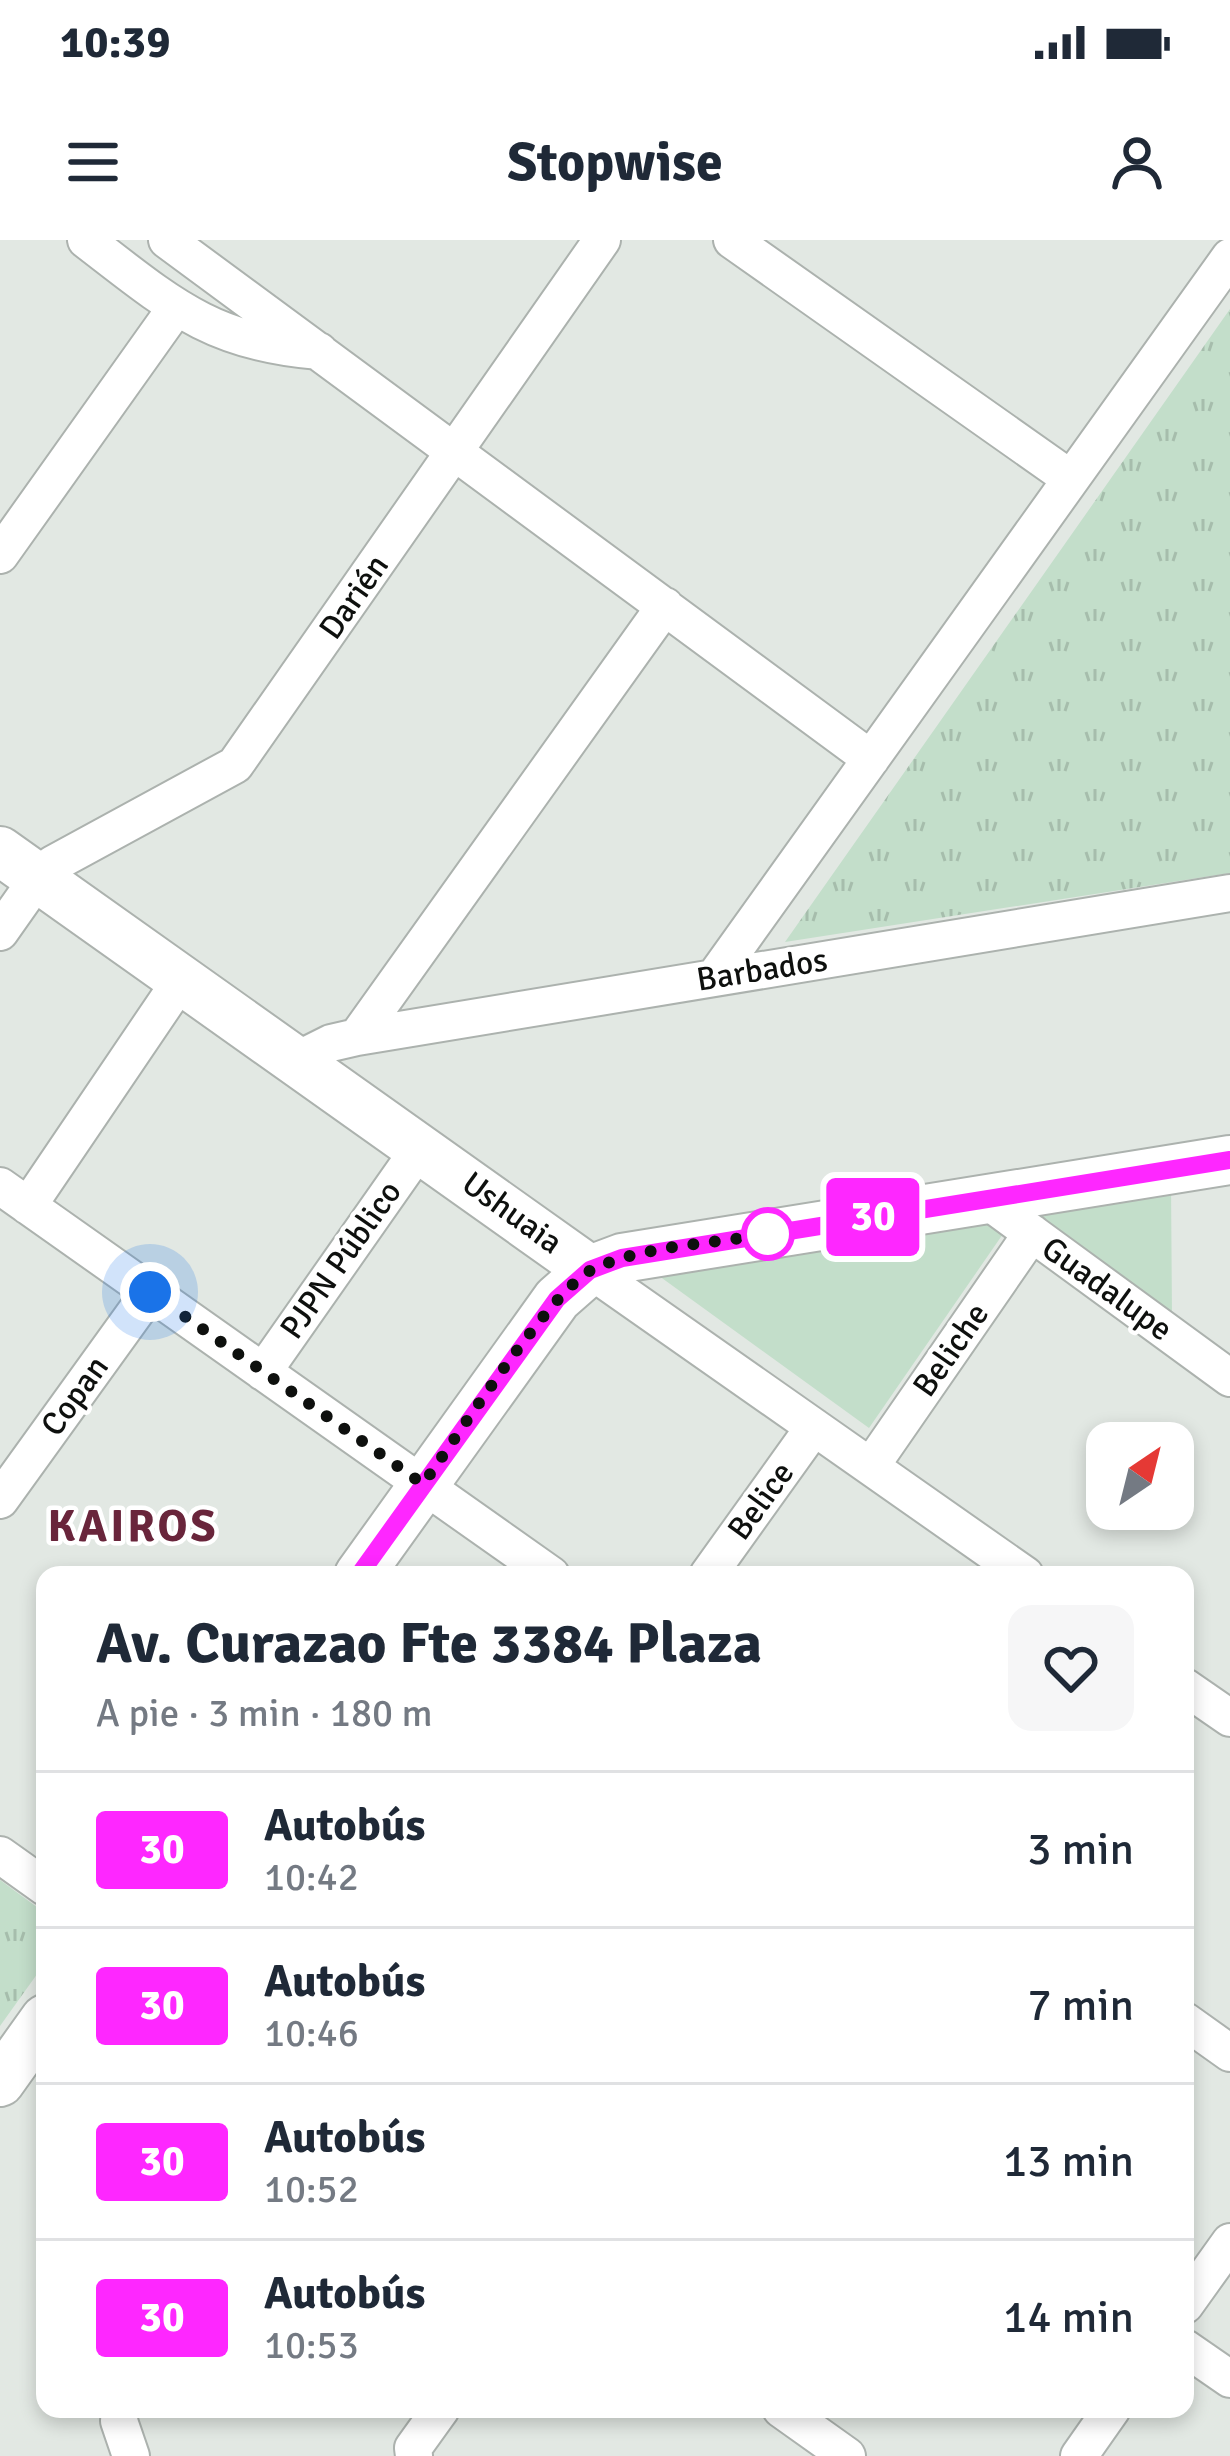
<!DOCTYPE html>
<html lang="es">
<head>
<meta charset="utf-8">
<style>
  :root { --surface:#fff; --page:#f6f6f7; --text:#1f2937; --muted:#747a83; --line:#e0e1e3 }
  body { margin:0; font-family:Signika,sans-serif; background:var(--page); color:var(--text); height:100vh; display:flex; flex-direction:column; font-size:45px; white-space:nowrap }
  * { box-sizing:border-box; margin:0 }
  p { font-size:39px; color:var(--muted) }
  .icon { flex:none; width:66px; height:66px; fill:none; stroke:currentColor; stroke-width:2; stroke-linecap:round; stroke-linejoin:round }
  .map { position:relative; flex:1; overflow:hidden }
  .details { position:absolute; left:36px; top:1326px; width:1158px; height:852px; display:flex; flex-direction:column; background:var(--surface); border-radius:24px; box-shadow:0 6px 18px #0003 }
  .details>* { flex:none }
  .badge { padding:0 24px; border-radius:9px; font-size:42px; line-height:78px }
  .needle { width:78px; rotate:35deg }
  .tools { position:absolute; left:1086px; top:1182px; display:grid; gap:24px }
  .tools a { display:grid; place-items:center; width:108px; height:108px; border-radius:24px; background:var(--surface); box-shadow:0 6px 18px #0003; font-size:60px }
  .you { position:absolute; width:60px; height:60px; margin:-30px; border:9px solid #fff; border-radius:50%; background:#1a73e8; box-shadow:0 0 0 18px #1a73e833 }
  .map>.badge { position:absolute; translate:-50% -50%; box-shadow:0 0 0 6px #fff }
  .round { display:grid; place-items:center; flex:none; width:126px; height:126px; border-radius:24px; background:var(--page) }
  .head { display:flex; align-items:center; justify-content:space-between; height:204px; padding:0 60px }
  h1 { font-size:57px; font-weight:800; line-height:90px }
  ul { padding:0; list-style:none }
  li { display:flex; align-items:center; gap:36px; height:156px; padding:0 60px; border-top:3px solid var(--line) }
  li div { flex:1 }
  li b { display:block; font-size:45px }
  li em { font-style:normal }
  li .badge { min-width:132px; font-weight:700; text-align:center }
  .status { display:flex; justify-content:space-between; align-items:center; height:84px; padding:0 60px; background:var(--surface); direction:ltr }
  .status svg { height:33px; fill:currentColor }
  header { display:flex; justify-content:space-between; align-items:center; height:156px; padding:0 60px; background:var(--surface); font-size:54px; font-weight:800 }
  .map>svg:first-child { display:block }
  .green { fill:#c3deca }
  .park { fill:url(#park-tufts) }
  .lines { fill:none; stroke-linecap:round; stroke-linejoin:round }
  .street-casing { stroke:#acb2ae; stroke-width:40 }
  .secondary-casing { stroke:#acb2ae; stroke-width:52 }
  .street { stroke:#fff; stroke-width:36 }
  .secondary { stroke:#fff; stroke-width:48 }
  .line-casing { stroke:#fff; stroke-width:27 }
  .line { stroke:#fe27ff; stroke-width:18 }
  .walk { stroke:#0e100e; stroke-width:12; stroke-dasharray:0 21.6 }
  .stop-dot { fill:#fff; stroke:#fe27ff; stroke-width:6 }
  .labels { text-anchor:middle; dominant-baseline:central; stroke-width:9; stroke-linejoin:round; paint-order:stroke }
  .street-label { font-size:33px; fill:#0e100e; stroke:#fff }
  .district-label { font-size:45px; font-weight:bold; letter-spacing:3px; fill:#69253b; stroke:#fff }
</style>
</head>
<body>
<div class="status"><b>10:39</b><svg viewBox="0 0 49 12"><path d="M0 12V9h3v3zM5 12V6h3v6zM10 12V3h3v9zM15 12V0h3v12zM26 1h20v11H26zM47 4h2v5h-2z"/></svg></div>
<header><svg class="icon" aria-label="menu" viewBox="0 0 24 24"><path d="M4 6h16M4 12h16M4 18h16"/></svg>Stopwise<svg class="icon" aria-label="person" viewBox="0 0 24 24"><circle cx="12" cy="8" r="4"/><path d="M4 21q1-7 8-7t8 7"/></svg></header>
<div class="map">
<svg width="1230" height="2216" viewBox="0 0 1230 2216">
  <defs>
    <pattern id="park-tufts" width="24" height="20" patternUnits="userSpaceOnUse" patternTransform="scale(3)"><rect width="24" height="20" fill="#c3deca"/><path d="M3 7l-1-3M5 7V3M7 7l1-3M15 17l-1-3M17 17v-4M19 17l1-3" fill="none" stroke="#a6bdac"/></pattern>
  </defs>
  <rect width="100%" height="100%" fill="#e2e8e3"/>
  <path class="green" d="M1171,943l1,135 -158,-108z
    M982,975l23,16 -136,197 -232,-168z"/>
  <path class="park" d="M1230,69v564l-445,69z
    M0,1640l45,33v50l-45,63z"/>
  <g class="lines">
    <defs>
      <path id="street" d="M86,0c82,63 125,103 233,111
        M167,0l704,519
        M732,0l339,239
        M0,315l175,-246
        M0,692l38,-54 15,-14 182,-99 367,-525
        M714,738l516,-721
        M357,797l308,-431
        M297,820l34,-17 26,-6 873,-144
        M0,946l551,389
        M985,959l245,179
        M28,966l153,-226
        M590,1030l435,305
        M263,1132l157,-224
        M871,1226l161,-233
        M0,1260l150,-208
        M708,1335l106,-148
        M1185,1447l45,31
        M0,1615l45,32
        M1185,1781l45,32
        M1185,2065l45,-63
        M1185,2108l45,31
        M120,2169l-1,12 12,35
        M781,2169l66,47
        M414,2216l-1,-8 28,-39
        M1079,2216l33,-47"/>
      <path id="secondary" d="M0,611l590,419
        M359,1335l198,-276 33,-29 32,-12 608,-98
        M0,1842l45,-63"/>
    </defs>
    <use href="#street" class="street-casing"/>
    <use href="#secondary" class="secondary-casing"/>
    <use href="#street" class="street"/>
    <use href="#secondary" class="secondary"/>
  </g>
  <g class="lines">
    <defs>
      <path id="line" d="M359,1335l198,-276 33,-29 32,-12 608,-98"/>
    </defs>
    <use href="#line" class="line-casing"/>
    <use href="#line" class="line"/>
    <path class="walk" d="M150,1052l273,192c33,-45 129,-197 172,-216 52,-23 117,-24 173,-34"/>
  </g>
  <circle class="stop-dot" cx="768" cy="994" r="24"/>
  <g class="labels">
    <g class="street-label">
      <text transform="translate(354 357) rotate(-55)">Darién</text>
      <text transform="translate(762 730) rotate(-9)">Barbados</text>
      <text transform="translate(512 973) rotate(36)">Ushuaia</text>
      <text transform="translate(341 1020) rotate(-55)">PJPN Público</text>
      <text transform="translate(1107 1049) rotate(36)">Guadalupe</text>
      <text transform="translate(951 1110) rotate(-55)">Beliche</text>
      <text transform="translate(75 1156) rotate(-54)">Copan</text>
      <text transform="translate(761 1261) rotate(-54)">Belice</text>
    </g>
    <g class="district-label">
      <text x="133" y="1286">KAIROS</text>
    </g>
  </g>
</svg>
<div class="tools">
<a><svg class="needle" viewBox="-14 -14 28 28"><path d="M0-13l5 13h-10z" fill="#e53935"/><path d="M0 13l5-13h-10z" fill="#747a83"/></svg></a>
</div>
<div class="you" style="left:150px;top:1052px"></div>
<b class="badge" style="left:873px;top:977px;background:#fe27ff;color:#fff">30</b>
<section class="details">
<div class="head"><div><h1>Av. Curazao Fte 3384 Plaza</h1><p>A pie · 3 min · 180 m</p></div><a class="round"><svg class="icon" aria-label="heart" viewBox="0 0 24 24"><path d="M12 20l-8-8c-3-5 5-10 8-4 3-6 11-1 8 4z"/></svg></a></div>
<ul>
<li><span class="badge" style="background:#fe27ff;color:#fff">30</span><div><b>Autobús</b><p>10:42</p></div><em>3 min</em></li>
<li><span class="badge" style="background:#fe27ff;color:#fff">30</span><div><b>Autobús</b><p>10:46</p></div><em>7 min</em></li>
<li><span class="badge" style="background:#fe27ff;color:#fff">30</span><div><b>Autobús</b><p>10:52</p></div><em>13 min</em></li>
<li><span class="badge" style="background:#fe27ff;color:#fff">30</span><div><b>Autobús</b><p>10:53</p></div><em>14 min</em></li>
</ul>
</section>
</div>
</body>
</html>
